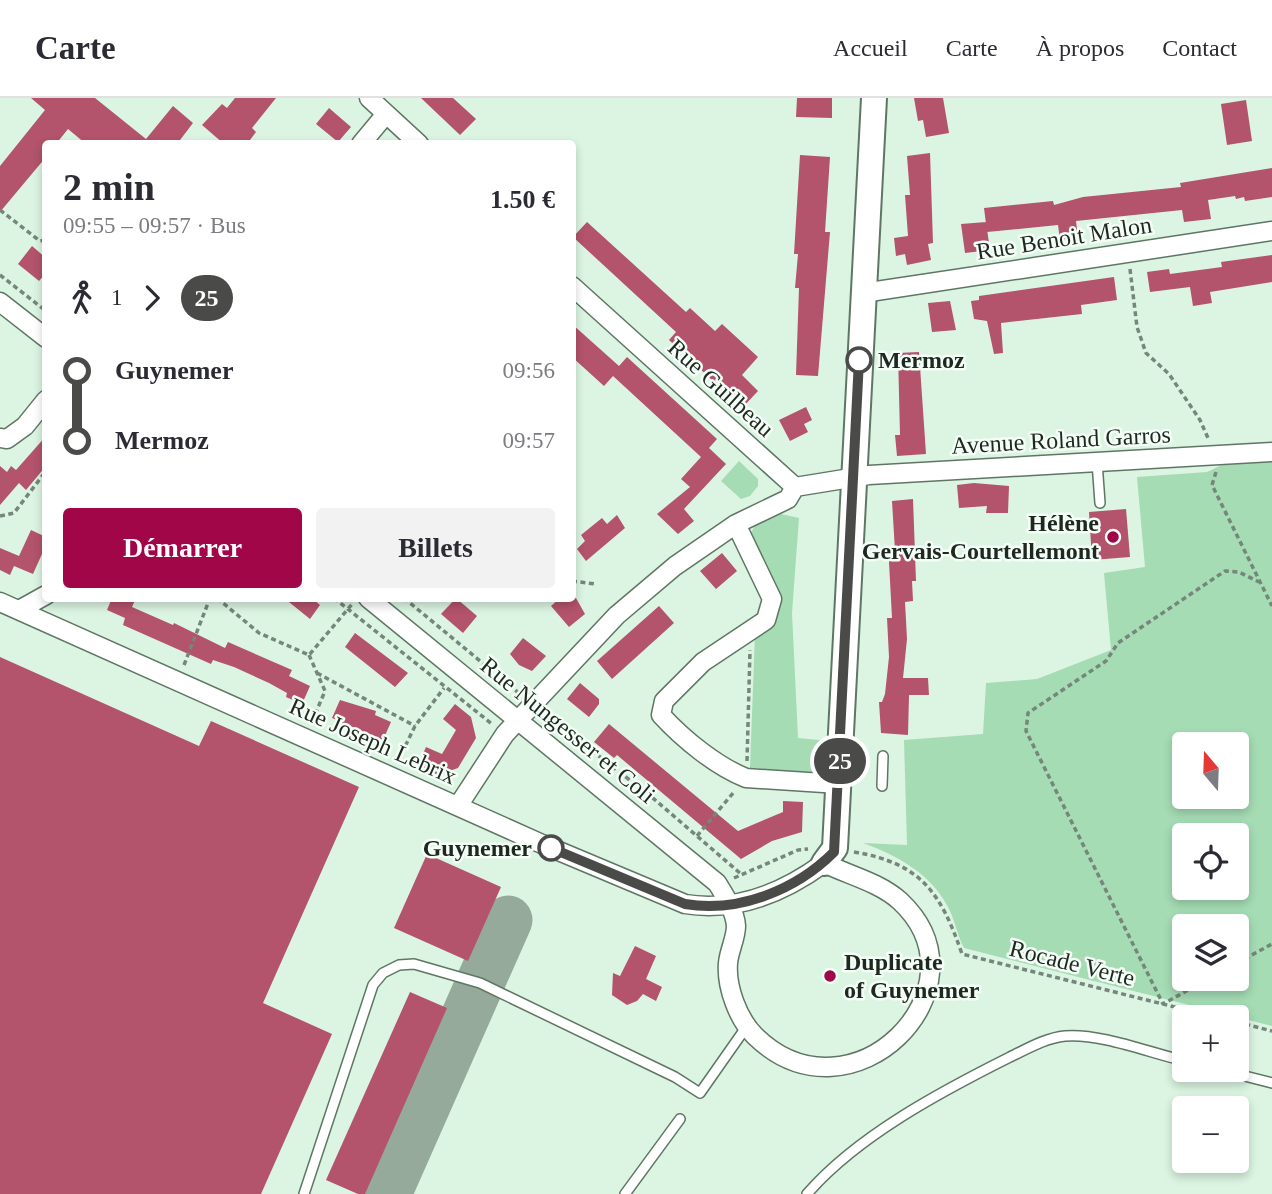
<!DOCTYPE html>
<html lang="fr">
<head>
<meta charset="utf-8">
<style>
  :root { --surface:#fff; --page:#f2f2f3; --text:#2b2b33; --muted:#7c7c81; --line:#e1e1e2; --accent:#a00648 }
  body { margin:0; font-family:"Times New Roman",serif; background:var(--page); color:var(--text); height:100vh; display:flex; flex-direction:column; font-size:26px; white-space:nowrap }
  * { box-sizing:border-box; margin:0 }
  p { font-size:23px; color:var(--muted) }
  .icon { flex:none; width:38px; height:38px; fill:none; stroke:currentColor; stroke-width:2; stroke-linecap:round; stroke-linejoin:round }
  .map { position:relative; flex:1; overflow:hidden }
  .panel { position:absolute; left:42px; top:42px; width:534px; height:462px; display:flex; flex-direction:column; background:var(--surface); border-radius:7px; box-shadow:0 4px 10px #0003 }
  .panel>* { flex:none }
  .badge { padding:0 14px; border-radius:23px; font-size:24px; line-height:46px }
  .needle { width:46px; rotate:341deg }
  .tools { position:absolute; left:1172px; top:634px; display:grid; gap:14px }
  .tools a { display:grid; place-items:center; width:77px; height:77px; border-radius:7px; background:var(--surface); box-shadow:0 4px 10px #0003; font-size:35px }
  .map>.badge { position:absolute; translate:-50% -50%; box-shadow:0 0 0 4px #fff }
  .legs { display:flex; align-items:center; gap:10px; height:77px; padding:0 21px; font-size:23px }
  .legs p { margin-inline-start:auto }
  .headline { display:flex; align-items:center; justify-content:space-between; height:119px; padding:0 21px }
  h1 { font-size:38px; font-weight:700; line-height:52px }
  .action { display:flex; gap:14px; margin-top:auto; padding:14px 21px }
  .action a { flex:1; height:80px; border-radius:7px; background:var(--accent); color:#fff; font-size:28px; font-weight:700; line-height:80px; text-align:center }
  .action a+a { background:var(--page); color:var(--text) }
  ul { padding:0 21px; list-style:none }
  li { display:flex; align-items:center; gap:24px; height:70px; font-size:26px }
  li i { display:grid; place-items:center; width:10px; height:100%; margin:0 9px; background:currentColor }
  li i::after { content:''; width:18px; height:18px; margin:-9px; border:5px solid; border-radius:50%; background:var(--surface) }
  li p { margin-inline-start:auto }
  li:first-child i { background:linear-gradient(#0000 50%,currentColor 0) }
  li:last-child i { background:linear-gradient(currentColor 50%,#0000 0) }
  header { display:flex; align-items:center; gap:42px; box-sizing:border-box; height:98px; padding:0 35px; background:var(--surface); border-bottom:2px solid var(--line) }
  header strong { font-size:33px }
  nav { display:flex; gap:38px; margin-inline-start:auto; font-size:24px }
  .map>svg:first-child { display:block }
  .green { fill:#a5dcb4; fill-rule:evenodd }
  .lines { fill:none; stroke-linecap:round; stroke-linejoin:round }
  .taxiway { stroke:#96aa9c; stroke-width:49 }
  .building { fill:#b3536c }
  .lane-casing { stroke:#5f7665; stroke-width:12 }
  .street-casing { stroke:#5f7665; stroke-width:21 }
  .secondary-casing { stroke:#5f7665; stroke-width:28 }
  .path { stroke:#75867a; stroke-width:3.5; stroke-dasharray:5 3.5; stroke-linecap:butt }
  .lane { stroke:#fff; stroke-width:9 }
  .street { stroke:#fff; stroke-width:18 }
  .secondary { stroke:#fff; stroke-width:24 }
  .line-1-casing { stroke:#fff; stroke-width:16 }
  .line-1 { stroke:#4a4a49; stroke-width:10 }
  .stop-1-dot { fill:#fff; stroke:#4a4a49; stroke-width:3.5 }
  .poi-dot { fill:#a00648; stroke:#f4fef6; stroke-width:2.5 }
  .labels { text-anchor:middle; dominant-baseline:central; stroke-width:5; stroke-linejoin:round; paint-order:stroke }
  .street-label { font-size:24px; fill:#1e2821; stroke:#f4fef6 }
  .stop-label { font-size:24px; font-weight:bold; fill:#1e2821; stroke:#f4fef6; text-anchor:start }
  .poi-label { font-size:24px; font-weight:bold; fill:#1e2821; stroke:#f4fef6; text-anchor:end }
</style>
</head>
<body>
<header>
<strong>Carte</strong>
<nav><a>Accueil</a><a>Carte</a><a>À propos</a><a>Contact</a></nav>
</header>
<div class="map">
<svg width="1272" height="1096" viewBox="0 0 1272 1096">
  <rect width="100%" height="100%" fill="#dbf5e2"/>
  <path class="green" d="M739,363l19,18v7l-8,10 -9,3 -20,-18z
    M1272,364v564l-308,-78c-7,-13 -9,-28 -16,-41 -18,-34 -50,-51 -85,-64l44,2 -3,-105 79,-6 3,-51 51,-4 74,-29 -7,-77 41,-6 -8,-90 70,-5 19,-9zM1185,646h52v52h-52zM1185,737h52v52h-52zM1185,828h52v52h-52z
    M781,416l18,4 -7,95 6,125 32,3 -2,28 -6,6 -64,-2v-5h-8l5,-134 21,-15 5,-15 -31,-69 5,-10z"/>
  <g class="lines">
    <path class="taxiway" d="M387,1096l121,-274"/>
  </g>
  <path class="building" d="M31,0h64l51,41 27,-33 20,17 -16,21h-91l-18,-15 -12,15h-10v13l-46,55v-46l45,-56z
    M235,0h41l-24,30 4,4 -9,12h-23l-22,-19 20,-21 5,4z
    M421,0h32l23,21 -16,16z
    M797,0h35v20l-36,-1z
    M914,0h29l6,35 -23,4 -3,-17 -5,1z
    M1246,2l6,41 -25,4 -6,-41z
    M329,10l22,19 -13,15 -22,-18z
    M930,55l3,90 -5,1 3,16 -24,5 -2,-11 -9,2 -2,-18 14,-2 -3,-41h5l-3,-39z
    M800,57l30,2 -5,75h5l-12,144 -22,-1 3,-87h-4l3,-34h-4z
    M1272,70v29l-27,4 -1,-4 -8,2 -1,-3 -27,4 3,19 -27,3 -2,-12 -106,11 2,17 -18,2 -2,-15 -71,7 -3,-24 69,-7 1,4 29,-8 98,-10 -1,-4z
    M587,124l99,90 4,-4 25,23 7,-7 36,33 -16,18 16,16 -16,17 -73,-68 7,-8 -103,-95z
    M986,124l4,28 -25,3 -4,-29z
    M32,148l14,12v15l-7,8 -21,-17z
    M1272,157v27l-62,10 2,11 -19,3 -3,-19 -40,5 -3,-20 22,-3 1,5 52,-7 -1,-5z
    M1114,179l3,23 -36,5 1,9 -81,9 2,30 -9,1 -7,-33 -13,-2 -3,-18 8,-1v-4z
    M950,203l6,29 -24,2 -4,-29z
    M572,226l47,42 8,-9 90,82 -8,9 17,16 -42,45 10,12 -16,13 -21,-20 33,-27 -9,-8 20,-22 -88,-81 -9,10 -32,-29z
    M919,254l7,102 -29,2 -2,-21h5l-2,-82z
    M806,309l6,13 -8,4 4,8 -18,9 -11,-21z
    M46,338v30l-20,24 -7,-7 -19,22v-39l7,6 4,-6 5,4z
    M974,385l35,3 -1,27h-22l1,-7 -28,2 -2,-23z
    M913,401l3,82h-4l1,20 -8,1 2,37 -4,39h25l1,17h-20l-1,40 -27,-2 -2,-31h3l3,-8 4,-37 -2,-39h5l-3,-56 1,-10 5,-1 -3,-50z
    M1126,411l4,48 -38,3 -3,-48z
    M617,417l8,13 -39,33 -9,-12 8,-8 -4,-6 21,-17 5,6z
    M31,432l15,7v8l-13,29 -19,-8 -4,9 -10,-5v-22l19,8z
    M722,455l15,18 -21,18 -16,-18z
    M112,500h24l-4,9 41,18 1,-2 51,25 3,-6 64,28 -3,6 21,10 -8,18 -16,-7 1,-4 -18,-10 -35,-16 -21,-7 -2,4 -88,-39 2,-7 -18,-8z
    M284,500h28l8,7 -10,14z
    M456,500l21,18 -14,17 -22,-19z
    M560,500h16l9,16 -16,13 -18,-21z
    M659,508l15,17 -62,56 -15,-18z
    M355,535l53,40 -13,14 -50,-40z
    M523,540l23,18 -14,15 -13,-6 -9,-11z
    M0,559l199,89 12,-25 148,66 -96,216 69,31 -71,160h-261z
    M580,585l19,16v5l-10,13 -22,-18z
    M340,602l36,11 -1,4 16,7 -8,18 -51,-22z
    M455,606l16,13 5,21 -18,30 -20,7 -20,-10 8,-18 16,7 14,-24 -13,-11z
    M609,626l129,107 45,-19v-11l20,1 -1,30 -30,9 -31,18 -124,-104 -3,3 -20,-16z
    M427,756l74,33 -33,74 -74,-33z
    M635,848l21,10 -10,23 16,8 -6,14 -13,-7 -6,7 -10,4 -15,-10 1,-22 7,3z
    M410,894l37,16 -82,186h-7l-32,-14z"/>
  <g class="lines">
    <defs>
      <path id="lane" d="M1097,364l3,41
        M882,688l1,-30
        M1217,971l55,14
        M304,1096l69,-209 10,-12 16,-8 15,-1 66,19 195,94 25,16 47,-67
        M625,1096l55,-75
        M807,1096c50,-58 135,-103 203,-137 17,-8 35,-19 55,-21 35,-3 85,17 120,25"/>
      <path id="street" d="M369,0l50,46
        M361,46l25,-30
        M572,188l223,201 74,-12 403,-23
        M863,195l409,-62
        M0,204l46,36
        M0,340l7,1 18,-13 21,-26
        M736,426l36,75 -6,21 -63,42 -39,39 -3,14c22,24 55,51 85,63l93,6
        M0,504l542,242 143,60c50,8 98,-11 139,-41 24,12 55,19 76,38 93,87 -49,229 -145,135 -17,-17 -29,-49 -27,-73 1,-12 8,-25 8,-37 -1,-15 -11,-30 -19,-43l-349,-285
        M19,512l27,-15
        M458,708l47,-72 112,-119 58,-49 61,-42 52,-25 7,-12"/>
      <path id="secondary" d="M824,765l11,-15 39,-750"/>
    </defs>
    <use href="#lane" class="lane-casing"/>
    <use href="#street" class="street-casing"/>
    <use href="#secondary" class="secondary-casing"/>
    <path class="path" d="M0,112l40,31 6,-1
      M1130,171l7,58 9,26 23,21 31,46 8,18
      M0,177l46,36
      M1216,374l-4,13 60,121
      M0,418l14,-3 32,-42
      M572,483l23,3
      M217,500l42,35 50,22 44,-52
      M334,500l158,126
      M404,500l116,96
      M309,557l16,36 -14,33
      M184,567l26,-67
      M317,575l98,53
      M545,616l109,85 87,75
      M398,663l17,-35 29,-38
      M747,663l3,-111
      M697,738l37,-44
      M854,754c67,11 87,41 108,102l253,63
      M734,780l64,-28 10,-1
      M1237,865l35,-19
      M1210,880l-47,26 -137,-273 2,-18 78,-52 12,-18 107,-72 14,1 20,10
      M1237,924l35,9"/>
    <use href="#lane" class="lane"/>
    <use href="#street" class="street"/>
    <use href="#secondary" class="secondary"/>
  </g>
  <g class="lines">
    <defs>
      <path id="line-1" d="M551,750l134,56c54,9 111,-14 149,-52l25,-492"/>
    </defs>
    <use href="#line-1" class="line-1-casing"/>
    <use href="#line-1" class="line-1"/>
  </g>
  <g class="stop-1-dot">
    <circle cx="859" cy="262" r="12"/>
    <circle cx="551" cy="750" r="12"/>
  </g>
  <g class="poi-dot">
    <circle cx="1113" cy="439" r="7"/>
    <circle cx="830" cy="878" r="7"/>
  </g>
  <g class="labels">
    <g class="street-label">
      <text transform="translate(1064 140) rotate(-9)">Rue Benoit Malon</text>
      <text transform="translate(721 290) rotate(42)">Rue Guilbeau</text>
      <text transform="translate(1061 342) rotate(-3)">Avenue Roland Garros</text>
      <text transform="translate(568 632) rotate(39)">Rue Nungesser et Coli</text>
      <text transform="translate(373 643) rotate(24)">Rue Joseph Lebrix</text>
      <text transform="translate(1072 865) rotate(14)">Rocade Verte</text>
    </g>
    <g class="stop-label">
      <text x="878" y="262">Mermoz</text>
      <text x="532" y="750" text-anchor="end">Guynemer</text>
    </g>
    <g class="poi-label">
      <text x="1099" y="425">Hélène<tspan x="1099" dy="28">Gervais-Courtellemont</tspan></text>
      <text x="844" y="864" text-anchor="start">Duplicate<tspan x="844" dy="28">of Guynemer</tspan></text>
    </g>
  </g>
</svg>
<div class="tools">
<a><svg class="needle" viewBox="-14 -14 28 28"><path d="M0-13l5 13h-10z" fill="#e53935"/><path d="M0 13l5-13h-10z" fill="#7c7c81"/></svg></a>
<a><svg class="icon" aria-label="locate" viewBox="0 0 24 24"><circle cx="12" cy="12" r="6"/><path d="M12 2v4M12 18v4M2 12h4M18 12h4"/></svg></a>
<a><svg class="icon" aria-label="layers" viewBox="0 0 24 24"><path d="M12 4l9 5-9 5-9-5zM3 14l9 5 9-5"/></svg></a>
<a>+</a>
<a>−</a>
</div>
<b class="badge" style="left:840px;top:663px;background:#4a4a49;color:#fff">25</b>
<section class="panel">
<div class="headline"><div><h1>2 min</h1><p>09:55 – 09:57 · Bus</p></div><b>1.50 €</b></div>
<div class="legs"><svg class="icon" aria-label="walk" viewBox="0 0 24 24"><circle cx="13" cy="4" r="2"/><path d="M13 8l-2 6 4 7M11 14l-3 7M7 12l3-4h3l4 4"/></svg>1<svg class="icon" aria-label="forward" viewBox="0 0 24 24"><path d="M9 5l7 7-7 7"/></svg><b class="badge" style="background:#4a4a49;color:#fff">25</b></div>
<ul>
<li><i style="color:#4a4a49"></i><b>Guynemer</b><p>09:56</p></li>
<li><i style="color:#4a4a49"></i><b>Mermoz</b><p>09:57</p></li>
</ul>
<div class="action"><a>Démarrer</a><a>Billets</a></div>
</section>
</div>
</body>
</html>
